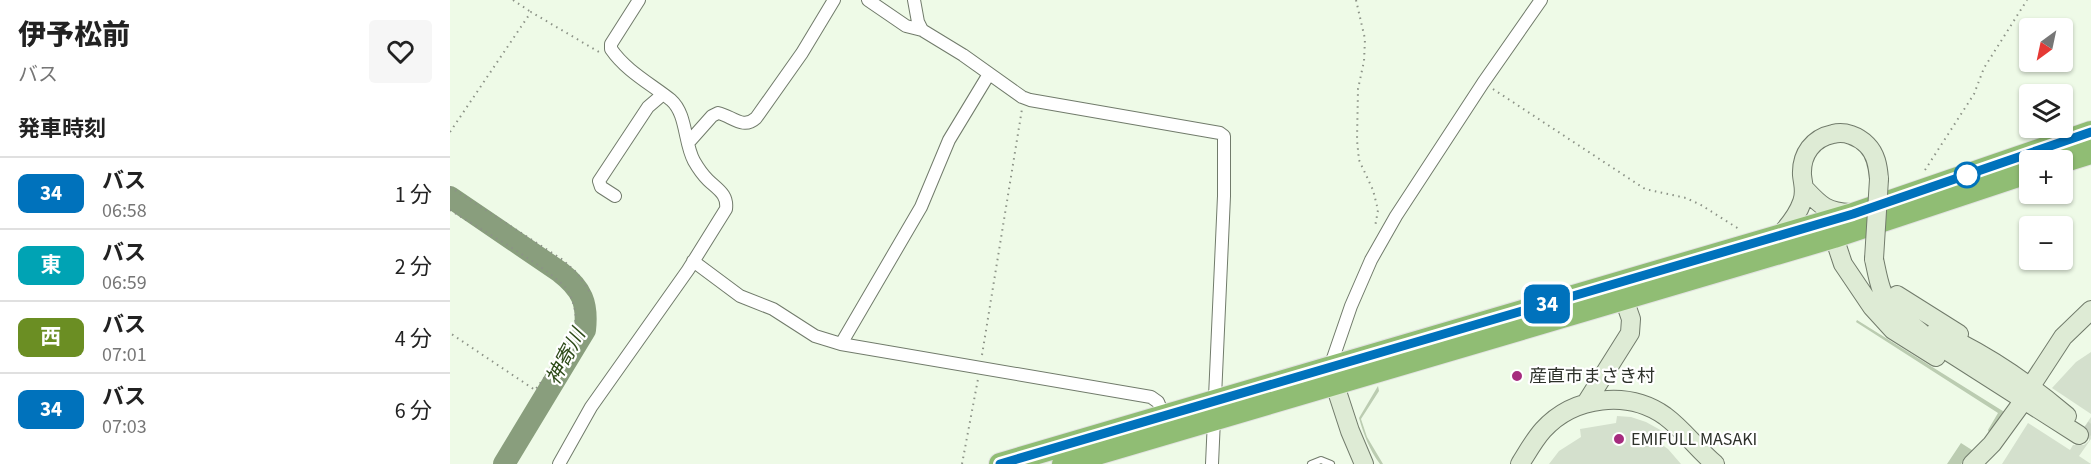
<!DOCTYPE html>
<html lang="ja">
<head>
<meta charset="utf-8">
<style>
  :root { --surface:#fff; --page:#f6f6f6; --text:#222; --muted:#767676; --line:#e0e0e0 }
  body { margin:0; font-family:"Source Sans 3","Noto Sans JP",sans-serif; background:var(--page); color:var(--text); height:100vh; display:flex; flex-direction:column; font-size:22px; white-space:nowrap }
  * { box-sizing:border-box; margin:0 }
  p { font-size:20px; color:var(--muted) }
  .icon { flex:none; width:33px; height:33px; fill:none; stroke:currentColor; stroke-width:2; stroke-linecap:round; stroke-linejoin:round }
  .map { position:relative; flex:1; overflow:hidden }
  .details { display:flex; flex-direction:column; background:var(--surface); width:450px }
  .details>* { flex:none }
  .badge { padding:0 12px; border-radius:9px; font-size:21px; line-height:39px }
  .needle { width:39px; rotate:213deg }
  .fabs { position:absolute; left:1569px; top:18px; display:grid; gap:12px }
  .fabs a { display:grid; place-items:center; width:54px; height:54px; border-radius:6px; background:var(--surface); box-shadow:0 2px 4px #0004; font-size:30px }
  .map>.badge { position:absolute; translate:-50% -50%; box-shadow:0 0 0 3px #fff }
  h2 { padding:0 18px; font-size:22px; line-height:54px }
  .round { display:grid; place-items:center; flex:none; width:63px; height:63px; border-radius:6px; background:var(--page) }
  .summary { display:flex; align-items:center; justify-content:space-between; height:102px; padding:0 18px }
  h1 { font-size:28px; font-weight:800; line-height:45px }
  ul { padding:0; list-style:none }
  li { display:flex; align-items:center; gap:18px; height:72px; padding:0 18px; border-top:2px solid var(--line) }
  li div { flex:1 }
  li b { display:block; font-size:22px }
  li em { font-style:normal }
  li .badge { min-width:66px; font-weight:700; text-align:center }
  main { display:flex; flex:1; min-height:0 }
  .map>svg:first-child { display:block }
  .green { fill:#bbccb1 }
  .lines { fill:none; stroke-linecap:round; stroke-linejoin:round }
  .river { stroke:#899e7d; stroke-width:22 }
  .building { fill:#d4e0cd }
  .secondary-tunnel { stroke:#c7d2c1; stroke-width:18; stroke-dasharray:18 9; stroke-linecap:butt }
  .lane-casing { stroke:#717b6b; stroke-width:8 }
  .street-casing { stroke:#717b6b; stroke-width:14 }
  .secondary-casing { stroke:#717b6b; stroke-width:20 }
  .highway-casing { stroke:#e2e2e1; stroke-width:24 }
  .path { stroke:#8c9387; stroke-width:2; stroke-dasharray:1.5 4.5; stroke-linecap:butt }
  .lane { stroke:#fff; stroke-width:6 }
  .street { stroke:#fff; stroke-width:12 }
  .secondary { stroke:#deebd5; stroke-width:18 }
  .highway { stroke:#90bd74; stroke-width:22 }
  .secondary-bridge-casing { stroke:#717b6b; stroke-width:20; stroke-linecap:butt }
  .secondary-bridge { stroke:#deebd5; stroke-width:18 }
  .line-casing { stroke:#fff; stroke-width:14 }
  .line { stroke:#0072bc; stroke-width:9 }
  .stop-dot { fill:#fff; stroke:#0072bc; stroke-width:3 }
  .poi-dot { fill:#a62b7e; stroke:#fff; stroke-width:2 }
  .labels { text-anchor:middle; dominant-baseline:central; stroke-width:4.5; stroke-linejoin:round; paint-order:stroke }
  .poi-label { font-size:18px; fill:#2d312a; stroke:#fff; text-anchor:start }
  .water-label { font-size:20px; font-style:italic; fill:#2d4a18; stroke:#fff }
</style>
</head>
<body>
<main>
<section class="details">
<div class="summary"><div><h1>伊予松前</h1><p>バス</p></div><a class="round"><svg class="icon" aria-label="heart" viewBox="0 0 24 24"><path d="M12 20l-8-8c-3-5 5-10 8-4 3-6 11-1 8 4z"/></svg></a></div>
<h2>発車時刻</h2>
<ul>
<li><span class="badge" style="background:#0072bc;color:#fff">34</span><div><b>バス</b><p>06:58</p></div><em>1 分</em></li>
<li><span class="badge" style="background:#00a3b4;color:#fff">東</span><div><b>バス</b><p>06:59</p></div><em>2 分</em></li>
<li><span class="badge" style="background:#6b8e23;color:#fff">西</span><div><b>バス</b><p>07:01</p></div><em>4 分</em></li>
<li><span class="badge" style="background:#0072bc;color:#fff">34</span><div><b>バス</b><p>07:03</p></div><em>6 分</em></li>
</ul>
</section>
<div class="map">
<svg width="1641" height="464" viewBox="0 0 1641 464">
  <rect width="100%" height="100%" fill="#eefae7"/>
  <path class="green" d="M1407,320l149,93 -17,20 -1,-3 10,-17 -142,-91z
    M928,386l1,5 -18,28 6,18 16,27h-3c-11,-15 -16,-29 -21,-46z
    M1511,443l14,9 -14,12h-14z"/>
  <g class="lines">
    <path class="river" d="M0,197l110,75c22,17 28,31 25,58l-81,134"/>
  </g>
  <path class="building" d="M1641,352v62l-39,-26 24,-26z
    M1167,416l14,1 15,5 18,10 -6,10 10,7 13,15h-132l10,-13 22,-14 -1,-8 36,-6z
    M1641,417v22l-12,17 12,8h-89l26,-41 42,27 3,-5h11l5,-4v-11l-4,-4z"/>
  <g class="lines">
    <path class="secondary-tunnel" d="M1633,429l8,6"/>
    <defs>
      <path id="lane" d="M861,464l10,-4 10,4"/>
      <path id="street" d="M418,0l38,26 16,4 41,25 59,42 8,3 190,33 4,3v60l-12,268
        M464,0l4,22 4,8
        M238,143l24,-27 6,-3c14,3 25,17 38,5l46,-65 32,-53
        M165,196l-14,-9 -2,-6 49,-74 14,-12
        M243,261l47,35 33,13 42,27 26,8 310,53 7,5 8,19
        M391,344l80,-137 28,-67 40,-66
        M880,367l21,-61 20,-46 25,-44 87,-133 58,-83
        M109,464l32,-57 97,-137 38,-61c2,-15 -9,-20 -18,-29 -6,-6 -10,-12 -14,-19 -10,-18 -7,-47 -23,-61 -20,-16 -45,-29 -60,-51v-5l28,-44"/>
      <path id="secondary" d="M1356,190c15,16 21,22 44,23
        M1332,233c8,-9 16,-19 20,-31 4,-10 1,-17 0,-27 -1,-21 11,-37 31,-41 12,-3 25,2 34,11 9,9 11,21 12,34
        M1384,237l9,27 29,43 21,23 43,27
        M1424,259c4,18 6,36 19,50 10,11 23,18 34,29l152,97
        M1447,295l62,39
        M1484,333c8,5 17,6 26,10 39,20 74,45 107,73
        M881,373l19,58 14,33
        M1581,386l32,-49 28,-27
        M1136,403l44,-70 1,-14 -7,-20
        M1070,464c7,-11 14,-24 23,-34 31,-34 85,-40 122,-14 19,14 32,33 50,48
        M1522,464l20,-20 32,-44v-6l-3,-2"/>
      <path id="highway" d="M1612,162l29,-9
        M550,464l853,-250 238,-82
        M613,464l771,-227 196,-65"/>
    </defs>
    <use href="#lane" class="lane-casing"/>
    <use href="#street" class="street-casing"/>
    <use href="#secondary" class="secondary-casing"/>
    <use href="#highway" class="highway-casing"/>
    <path class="path" d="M63,0l18,12
      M906,0l9,39 -1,22 -6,28 -1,51 2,20 14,30 5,20 -3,17
      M1043,89l152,100 41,9 15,7 38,24
      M0,132l81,-120 68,40
      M1475,170l49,-76 10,-26 43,-68
      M0,187l113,73 14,13 14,21
      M0,210c22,14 108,63 118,81 5,9 9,22 7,32 -5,25 -25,47 -40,67l-85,-57
      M532,355l40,-246
      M512,464l16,-85"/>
    <use href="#lane" class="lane"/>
    <use href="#street" class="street"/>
    <use href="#secondary" class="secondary"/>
    <use href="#highway" class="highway"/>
    <defs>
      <path id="secondary-bridge" d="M1424,259l5,-80"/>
    </defs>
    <use href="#secondary-bridge" class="secondary-bridge-casing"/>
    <use href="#secondary-bridge" class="secondary-bridge"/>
  </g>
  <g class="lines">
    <defs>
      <path id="line" d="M550,464l853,-250 238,-82"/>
    </defs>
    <use href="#line" class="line-casing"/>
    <use href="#line" class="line"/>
  </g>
  <circle class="stop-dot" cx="1517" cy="175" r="12"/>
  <g class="poi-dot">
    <circle cx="1067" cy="376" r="6"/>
    <circle cx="1169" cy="439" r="6"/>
  </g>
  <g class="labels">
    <g class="poi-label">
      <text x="1079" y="376">産直市まさき村</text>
      <text x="1181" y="439">EMIFULL MASAKI</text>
    </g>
    <g class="water-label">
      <text transform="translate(116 357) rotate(-62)">神寄川</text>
    </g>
  </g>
</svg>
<div class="fabs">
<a><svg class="needle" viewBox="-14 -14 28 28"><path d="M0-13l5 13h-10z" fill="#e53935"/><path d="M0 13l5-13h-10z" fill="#767676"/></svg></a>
<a><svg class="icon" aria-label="layers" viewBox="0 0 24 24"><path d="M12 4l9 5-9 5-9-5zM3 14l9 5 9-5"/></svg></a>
<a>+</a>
<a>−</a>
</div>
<b class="badge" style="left:1097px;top:304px;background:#0072bc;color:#fff">34</b>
</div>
</main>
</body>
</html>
